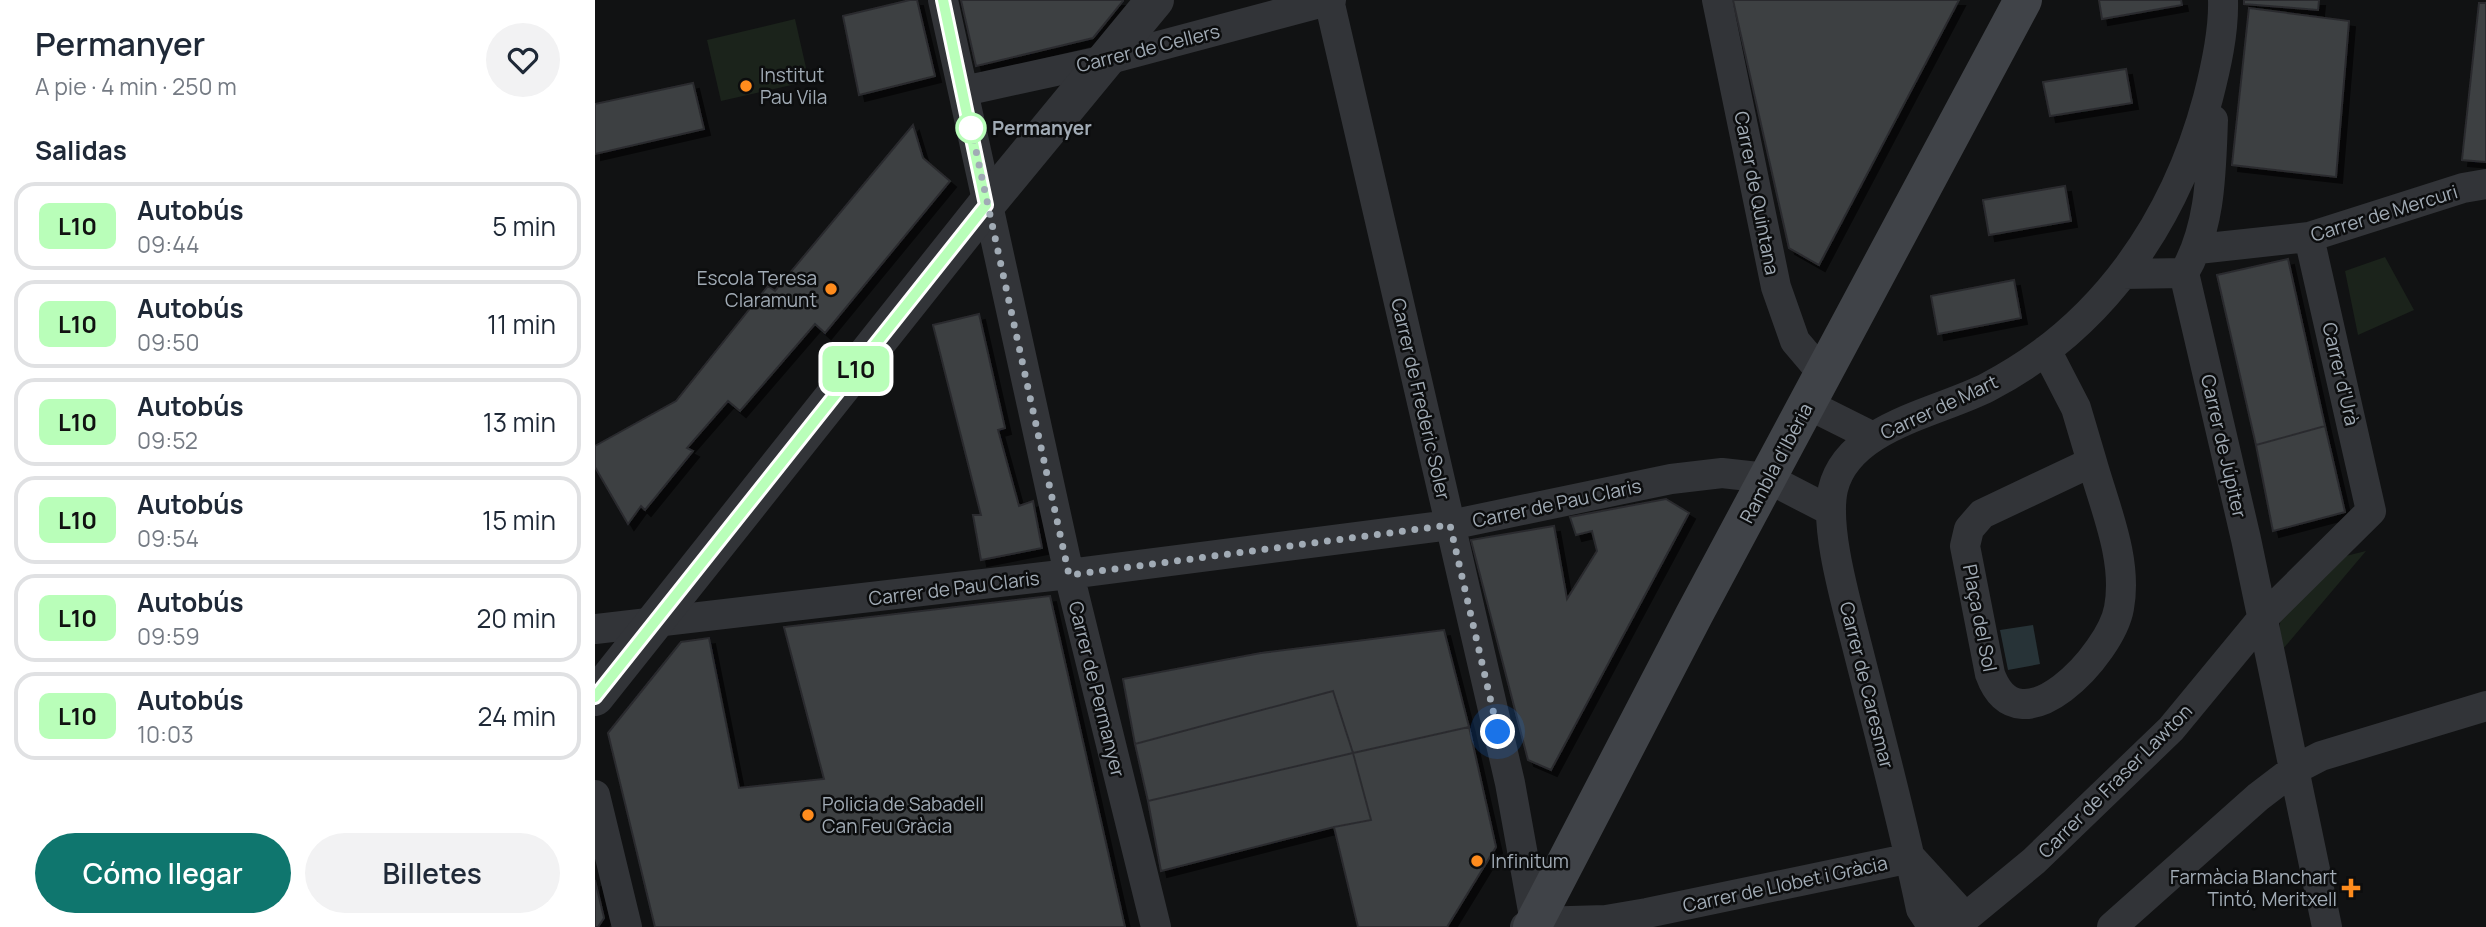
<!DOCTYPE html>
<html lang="es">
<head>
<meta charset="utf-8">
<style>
  :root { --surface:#fff; --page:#f2f2f3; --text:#1f2937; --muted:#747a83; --line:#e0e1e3; --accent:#0f766e }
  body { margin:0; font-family:Manrope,sans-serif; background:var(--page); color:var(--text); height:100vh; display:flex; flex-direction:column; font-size:26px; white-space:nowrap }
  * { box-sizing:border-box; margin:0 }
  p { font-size:23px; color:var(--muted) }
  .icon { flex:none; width:38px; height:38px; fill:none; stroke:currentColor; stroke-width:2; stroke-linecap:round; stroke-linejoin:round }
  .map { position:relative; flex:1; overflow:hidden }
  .panel { display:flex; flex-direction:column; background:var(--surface); width:595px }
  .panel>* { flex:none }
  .badge { padding:0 14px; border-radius:10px; font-size:24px; line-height:46px }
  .you { position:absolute; width:35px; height:35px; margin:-18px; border:5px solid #fff; border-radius:50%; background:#1a73e8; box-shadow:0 0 0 10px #1a73e833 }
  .map>.badge { position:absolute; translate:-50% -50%; box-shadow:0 0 0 4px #fff }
  h2 { padding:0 35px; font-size:26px; line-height:63px }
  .round { display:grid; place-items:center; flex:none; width:74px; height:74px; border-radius:37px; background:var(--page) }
  .headline { display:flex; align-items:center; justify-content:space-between; height:119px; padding:0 35px }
  h1 { font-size:33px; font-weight:600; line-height:52px }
  .cta { display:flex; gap:14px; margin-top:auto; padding:14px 35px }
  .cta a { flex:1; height:80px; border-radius:42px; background:var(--accent); color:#fff; font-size:28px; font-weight:600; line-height:80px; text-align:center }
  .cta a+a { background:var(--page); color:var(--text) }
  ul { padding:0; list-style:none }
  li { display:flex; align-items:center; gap:21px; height:88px; margin:0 14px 10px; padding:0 21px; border:4px solid var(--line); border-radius:21px }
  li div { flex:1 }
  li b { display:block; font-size:26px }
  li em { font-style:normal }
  li .badge { min-width:77px; font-weight:700; text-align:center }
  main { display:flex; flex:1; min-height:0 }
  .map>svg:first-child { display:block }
  .green { fill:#1b231b }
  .water { fill:#273337 }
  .building { fill:#3d4043; stroke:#2b2c2f; stroke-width:2; filter:url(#shadow) }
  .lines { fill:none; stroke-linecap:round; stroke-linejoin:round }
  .minor { stroke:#323438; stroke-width:30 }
  .tertiary { stroke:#323438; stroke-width:38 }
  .secondary { stroke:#404348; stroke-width:38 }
  .line-casing { stroke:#fff; stroke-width:16 }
  .line { stroke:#b9feb9; stroke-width:10 }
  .walk { stroke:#a1abb5; stroke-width:7; stroke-dasharray:0 12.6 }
  .poi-dot { fill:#ff8c1d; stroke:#0c0d0e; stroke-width:2.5 }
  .stop-dot { fill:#fff; stroke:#b9feb9; stroke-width:3.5 }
  .labels { text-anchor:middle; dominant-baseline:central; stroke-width:5; stroke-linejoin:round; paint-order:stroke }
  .street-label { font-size:19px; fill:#a1abb5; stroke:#0c0d0e }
  .poi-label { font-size:19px; fill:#a1abb5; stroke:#0c0d0e; text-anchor:start }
  .stop-label { font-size:19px; font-weight:bold; fill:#a1abb5; stroke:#0c0d0e; text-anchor:start }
</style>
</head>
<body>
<main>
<section class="panel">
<div class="headline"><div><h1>Permanyer</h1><p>A pie · 4 min · 250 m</p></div><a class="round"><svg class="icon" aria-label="heart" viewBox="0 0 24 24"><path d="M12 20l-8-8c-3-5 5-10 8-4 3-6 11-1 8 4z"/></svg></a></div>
<h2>Salidas</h2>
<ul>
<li><span class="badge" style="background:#b9feb9;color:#111">L10</span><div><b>Autobús</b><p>09:44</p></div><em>5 min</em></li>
<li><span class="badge" style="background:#b9feb9;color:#111">L10</span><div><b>Autobús</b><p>09:50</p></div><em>11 min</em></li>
<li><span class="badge" style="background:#b9feb9;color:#111">L10</span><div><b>Autobús</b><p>09:52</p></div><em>13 min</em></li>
<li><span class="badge" style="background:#b9feb9;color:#111">L10</span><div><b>Autobús</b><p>09:54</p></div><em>15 min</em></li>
<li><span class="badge" style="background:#b9feb9;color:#111">L10</span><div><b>Autobús</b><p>09:59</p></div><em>20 min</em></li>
<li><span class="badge" style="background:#b9feb9;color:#111">L10</span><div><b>Autobús</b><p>10:03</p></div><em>24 min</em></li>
</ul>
<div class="cta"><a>Cómo llegar</a><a>Billetes</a></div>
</section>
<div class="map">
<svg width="1891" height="927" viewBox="0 0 1891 927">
  <defs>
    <filter id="shadow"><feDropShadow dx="6" dy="6" stdDeviation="0" flood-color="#0009"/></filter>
  </defs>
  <rect width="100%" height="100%" fill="#111213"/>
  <path class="green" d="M200,19l14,62 -88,20 -14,-61z
    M1790,257l29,53 -56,25 -13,-64z
    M1771,551l-89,105 7,-75 9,-12z"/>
  <path class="water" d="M1438,625l7,39 -32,6 -8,-40z"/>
  <path class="building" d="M315,0h7l18,76 -76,19 -16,-79z
    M366,0h162v1l-30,37 -117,28z
    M1138,0h226l-140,265 -30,-17z
    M1504,0h82l1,5 -80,14z
    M1649,0h75l-1,10 -74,-6z
    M1884,3h7v159l-24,-2z
    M1654,8l100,13 -13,156 -104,-12z
    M1531,69l6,34 -82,13 -7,-34z
    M98,83l11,46 -109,25v-50z
    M318,125l10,33 27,23 -125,152 -10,-9 -75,87 -12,-10 -41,47 6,3 -48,59 -4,-4 -13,18 -33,-57v-21l81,-45 92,-115 7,5z
    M1470,186l6,35 -82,14 -6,-35z
    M1693,259l37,167 -69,19 -39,-170z
    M1419,280l7,38 -83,16 -7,-38z
    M384,314l26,114 -7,2 21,76 14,-5 9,47 -61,12 -8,-45h8l-48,-190z
    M1730,426l20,86 -72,19 -17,-86z
    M1071,499l23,14 -138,257 -23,-10 -57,-220 83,-14 13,73 30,-48 -5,-20 -16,4 -6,-18z
    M455,596l75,331h-470l-47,-194 73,-91 28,-4 30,150 85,-9 -40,-152z
    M849,630l25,97 -116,26 -20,-62 -198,53 -12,-65 138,-26z
    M738,691l20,62 -205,48 -13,-57z
    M874,727l27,120 -49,80h-89l-24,-100 37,-7 -18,-67z
    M758,753l18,67 -37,7 -173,44 -13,-70z
    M0,880l9,38 -6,9h-3z"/>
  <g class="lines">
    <path class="minor" d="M348,0l126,574 87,353
      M734,0l181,783 25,139
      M1122,0l59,287 19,54 28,33
      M369,91l142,-31 225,-60
      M1618,120c-2,52 -2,107 -29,153l62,266 81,388
      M1603,249l111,-12 154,-49 23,-4
      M1528,274l61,-1
      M1451,350l30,58 16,54 -110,52 -13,15 -4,17 25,128c29,80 121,-20 129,-66 9,-48 -14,-100 -27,-146
      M1212,404l66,33
      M0,629l474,-55 381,-49 221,-46 51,-6 45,5 64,33
      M0,795l32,132
      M1316,858l44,48 -6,21
      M930,927l10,-5 71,-2 41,-7 264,-55
      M1338,927l-12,-18c-18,-88 -42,-176 -64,-263 -10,-41 -33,-117 -24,-157 15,-63 105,-76 155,-102 115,-60 187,-166 220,-289 8,-31 16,-66 15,-98
      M1359,927l80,-66 137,-132 90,-109 110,-109 -62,-274
      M1517,927l146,-130 34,-26 29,-15 165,-50"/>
    <path class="tertiary" d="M0,697l391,-492 169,-205"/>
    <path class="secondary" d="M937,927l162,-312 329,-615"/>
  </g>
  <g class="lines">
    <defs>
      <path id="line" d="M0,697l391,-492 -43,-205"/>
    </defs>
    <use href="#line" class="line-casing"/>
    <use href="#line" class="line"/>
    <path class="walk" d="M376,128l98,447 381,-50 48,207"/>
  </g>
  <g class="poi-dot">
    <circle cx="151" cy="86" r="7"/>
    <circle cx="236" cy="289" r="7"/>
    <circle cx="213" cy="815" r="7"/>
    <circle cx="882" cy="861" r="7"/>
    <path d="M1752.5 877.5h7v7h7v7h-7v7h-7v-7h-7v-7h7z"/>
  </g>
  <circle class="stop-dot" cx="376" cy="128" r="14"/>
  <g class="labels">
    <g class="street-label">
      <text transform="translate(553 48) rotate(-14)">Carrer de Cellers</text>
      <text transform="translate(1162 193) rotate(79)">Carrer de Quintana</text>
      <text transform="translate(1789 213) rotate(-17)">Carrer de Mercuri</text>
      <text transform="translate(1746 374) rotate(77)">Carrer d'Urà</text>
      <text transform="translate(826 399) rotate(77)">Carrer de Frederic Soler</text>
      <text transform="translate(1344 407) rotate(-25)">Carrer de Mart</text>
      <text transform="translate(1629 446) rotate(77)">Carrer de Júpiter</text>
      <text transform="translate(1181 463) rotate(-62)">Rambla d'Ibèria</text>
      <text transform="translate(962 503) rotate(-12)">Carrer de Pau Claris</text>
      <text transform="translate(359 588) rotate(-7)">Carrer de Pau Claris</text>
      <text transform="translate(1385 618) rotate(79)">Plaça del Sol</text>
      <text transform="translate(1272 685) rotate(76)">Carrer de Caresmar</text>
      <text transform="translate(502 689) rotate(76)">Carrer de Permanyer</text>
      <text transform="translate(1520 781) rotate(-45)">Carrer de Fraser Lawton</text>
      <text transform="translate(1190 884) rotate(-12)">Carrer de Llobet i Gràcia</text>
    </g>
    <g class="poi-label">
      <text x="165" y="75">Institut<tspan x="165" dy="22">Pau Vila</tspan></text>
      <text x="222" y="278" text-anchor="end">Escola Teresa<tspan x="222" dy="22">Claramunt</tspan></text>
      <text x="227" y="804">Policia de Sabadell<tspan x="227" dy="22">Can Feu Gràcia</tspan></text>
      <text x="896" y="861">Infinitum</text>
      <text x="1742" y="877" text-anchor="end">Farmàcia Blanchart<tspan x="1742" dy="22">Tintó, Meritxell</tspan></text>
    </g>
    <g class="stop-label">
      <text x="397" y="128">Permanyer</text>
    </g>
  </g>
</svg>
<div class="you" style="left:903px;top:732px"></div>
<b class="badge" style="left:261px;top:369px;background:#b9feb9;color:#111">L10</b>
</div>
</main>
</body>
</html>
